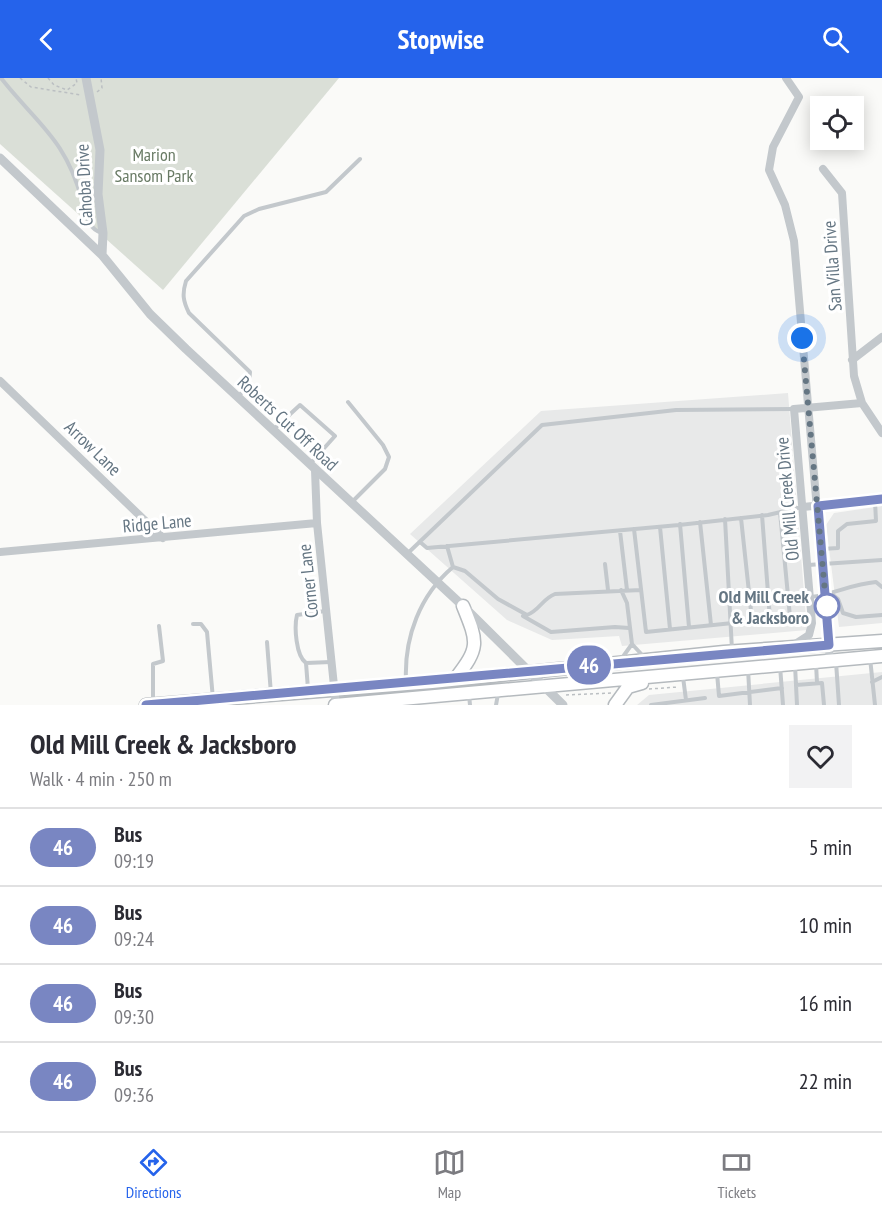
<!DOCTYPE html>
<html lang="en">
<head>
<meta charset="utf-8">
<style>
  :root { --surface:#fff; --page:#f2f2f3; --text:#2b2b33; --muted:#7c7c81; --line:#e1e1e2; --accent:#2563eb }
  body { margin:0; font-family:"PT Sans Narrow",sans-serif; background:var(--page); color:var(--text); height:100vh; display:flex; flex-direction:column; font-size:22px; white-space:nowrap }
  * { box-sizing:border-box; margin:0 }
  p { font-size:20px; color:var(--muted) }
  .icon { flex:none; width:33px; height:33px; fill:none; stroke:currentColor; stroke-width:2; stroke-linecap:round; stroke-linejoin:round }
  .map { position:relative; height:627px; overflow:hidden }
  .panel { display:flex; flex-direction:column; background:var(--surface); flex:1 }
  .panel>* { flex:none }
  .badge { padding:0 12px; border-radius:20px; font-size:21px; line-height:39px }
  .tools { position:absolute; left:810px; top:18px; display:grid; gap:12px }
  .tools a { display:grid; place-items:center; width:54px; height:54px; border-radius:0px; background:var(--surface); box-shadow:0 3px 15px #0003; font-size:30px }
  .you { position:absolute; width:30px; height:30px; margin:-15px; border:4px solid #fff; border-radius:50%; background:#1a73e8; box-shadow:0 0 0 9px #1a73e833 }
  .map>.badge { position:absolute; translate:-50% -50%; box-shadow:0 0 0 3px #fff }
  .round { display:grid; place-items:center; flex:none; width:63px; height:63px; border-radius:0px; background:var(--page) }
  .headline { display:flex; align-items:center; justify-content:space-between; height:102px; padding:0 30px }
  h1 { font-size:28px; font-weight:800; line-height:45px }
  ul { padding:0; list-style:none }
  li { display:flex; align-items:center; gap:18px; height:78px; padding:0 30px; border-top:2px solid var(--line) }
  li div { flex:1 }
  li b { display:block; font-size:22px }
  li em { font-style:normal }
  li .badge { min-width:66px; font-weight:700; text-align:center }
  header { display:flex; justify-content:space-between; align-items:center; height:78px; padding:0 30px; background:var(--accent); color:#fff; font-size:27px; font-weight:800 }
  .tab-bar { display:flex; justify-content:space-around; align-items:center; height:84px; border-top:2px solid var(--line); background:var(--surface); font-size:16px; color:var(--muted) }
  .tab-bar a { display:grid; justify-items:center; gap:3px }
  .tab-bar .on { color:var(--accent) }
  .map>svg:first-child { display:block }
  .built { fill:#e8e9e9 }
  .green { fill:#dadfd7 }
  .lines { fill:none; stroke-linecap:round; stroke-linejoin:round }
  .primary-casing { stroke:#b5babe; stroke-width:15 }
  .path { stroke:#bbbfc2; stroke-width:1.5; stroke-dasharray:3 3; stroke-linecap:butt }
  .service { stroke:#c3c8cc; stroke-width:4 }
  .minor { stroke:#c3c8cc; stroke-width:8 }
  .tertiary { stroke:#c3c8cc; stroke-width:9 }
  .primary { stroke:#fff; stroke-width:12 }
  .line-casing { stroke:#fff; stroke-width:14 }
  .line { stroke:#7986c2; stroke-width:9 }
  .walk { stroke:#657683; stroke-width:6; stroke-dasharray:0 10.8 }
  .stop-dot { fill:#fff; stroke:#7986c2; stroke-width:3 }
  .labels { text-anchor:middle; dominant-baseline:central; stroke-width:6; stroke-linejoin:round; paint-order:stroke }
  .park-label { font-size:18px; fill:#687a64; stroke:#fff }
  .street-label { font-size:18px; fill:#657683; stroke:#fff }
  .stop-label { font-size:18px; font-weight:bold; fill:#657683; stroke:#fff; text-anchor:end }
</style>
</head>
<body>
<header><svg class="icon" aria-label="back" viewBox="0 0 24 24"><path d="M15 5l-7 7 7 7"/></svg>Stopwise<svg class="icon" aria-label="search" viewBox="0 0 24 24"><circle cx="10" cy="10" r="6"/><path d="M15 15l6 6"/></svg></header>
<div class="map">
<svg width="882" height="627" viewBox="0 0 882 627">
  <rect width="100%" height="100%" fill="#fafaf8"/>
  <path class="built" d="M788,315l19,237 -185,16 -3,-10 -67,4 -45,-20 -97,-86 131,-123z
    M882,428v117l-43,4 -13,-102 8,-12z
    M882,594v33h-245l12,-10z"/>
  <path class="green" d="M0,0h339l-176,212 -163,-146z"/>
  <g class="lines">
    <defs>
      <path id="primary" d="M455,601c25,-32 23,-36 8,-73
        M146,627l286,-23 292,-30 158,-11
        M335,627l547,-49
        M615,627l13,-18 14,-4"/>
    </defs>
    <use href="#primary" class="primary-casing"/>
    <path class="path" d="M20,0l11,9 50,8
      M48,0l6,7 13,5 10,-7 -1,-5
      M97,14l5,-4 -1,-10
      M649,611l29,-2
      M566,617l45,-2"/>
    <path class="service" d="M1,0c37,47 64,60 81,122 4,13 5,29 20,33
      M239,318l10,-13 1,-11 -61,-59c-6,-12 -7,-19 -3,-32l58,-65 15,-7 67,-17 34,-33
      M348,324l35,43 6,12 -4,12 -34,34
      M273,352l27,-25 35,31 -25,28
      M762,437l8,104
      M741,440l11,102
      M725,441l7,131
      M700,444l11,103
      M680,446l9,103
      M660,449l10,102
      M634,451l12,103 144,-15 -10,-105
      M620,453l7,59
      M420,464l7,6 252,-23 89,-10 34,-8
      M447,468l6,21
      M822,471l16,-1v-17l9,-7 29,-3 -1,-20
      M408,475l134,-128 134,-15 117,-1
      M605,486l3,26
      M808,487l74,-5
      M621,512l6,13 5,41 12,13
      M833,517l5,4 5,14 13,4 26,-2
      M811,519c23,-3 41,-13 65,-15l6,5
      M325,533l-28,4c-3,12 -1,41 9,48l25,-1
      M523,538l28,16 64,-5 14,1
      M193,546h8l6,8 6,67
      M267,564l4,52
      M622,580l10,-14
      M870,580l5,47
      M836,584l3,43
      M306,585l2,26
      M816,585l1,20
      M795,587l2,40
      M780,588l3,39
      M748,591l2,36
      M717,595l2,23 63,-8
      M683,599l3,23
      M406,603c-2,-44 14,-86 47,-114l12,4 33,28 29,16c13,-5 15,-16 28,-21l86,-4
      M872,604l10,-5
      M796,607l26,-2 2,22
      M469,617l1,10
      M153,626v-40l10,-3 -4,-35
      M496,627l2,-11
      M651,627l54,-7"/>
    <path class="minor" d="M786,0l13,19 -26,50 -4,23 16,35 9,36 36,420
      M823,91l19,24 12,183 8,27 20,30
      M852,282l30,-23
      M0,303l163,157
      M315,392l2,53 19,182
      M803,429l79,-8
      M0,474l317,-29
      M792,568l17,-11 3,-12 -18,-214 68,-6"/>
    <path class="tertiary" d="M86,0l14,72 -2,44 5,39 -1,22
      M0,80l102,97 48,59 36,35 277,257 100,99"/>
    <use href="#primary" class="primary"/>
  </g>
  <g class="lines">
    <defs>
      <path id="line" d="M146,627l683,-60 -11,-139 64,-7"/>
    </defs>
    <use href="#line" class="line-casing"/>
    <use href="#line" class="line"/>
    <path class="walk" d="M802,260l25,276v-8"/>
  </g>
  <circle class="stop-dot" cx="827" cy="528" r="12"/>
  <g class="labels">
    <g class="park-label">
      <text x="154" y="76">Marion<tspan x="154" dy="21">Sansom Park</tspan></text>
    </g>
    <g class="street-label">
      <text transform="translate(84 107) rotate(-93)">Cahoba Drive</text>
      <text transform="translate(832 188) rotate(-94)">San Villa Drive</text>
      <text transform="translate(288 345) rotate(43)">Roberts Cut Off Road</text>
      <text transform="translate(93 370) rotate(44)">Arrow Lane</text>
      <text transform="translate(787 421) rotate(-95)">Old Mill Creek Drive</text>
      <text transform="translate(157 445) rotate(-5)">Ridge Lane</text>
      <text transform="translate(308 503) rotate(-96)">Corner Lane</text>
    </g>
    <g class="stop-label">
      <text x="809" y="518">Old Mill Creek<tspan x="809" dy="21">&amp; Jacksboro</tspan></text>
    </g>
  </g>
</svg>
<div class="tools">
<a><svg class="icon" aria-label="locate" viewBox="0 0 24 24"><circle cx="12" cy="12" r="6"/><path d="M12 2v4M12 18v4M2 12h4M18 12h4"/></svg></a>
</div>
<div class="you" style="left:802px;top:260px"></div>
<b class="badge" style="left:589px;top:587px;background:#7986c2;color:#fff">46</b>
</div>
<section class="panel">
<div class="headline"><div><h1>Old Mill Creek &amp; Jacksboro</h1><p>Walk · 4 min · 250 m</p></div><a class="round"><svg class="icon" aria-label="heart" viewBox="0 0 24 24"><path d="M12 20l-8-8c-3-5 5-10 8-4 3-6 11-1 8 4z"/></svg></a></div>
<ul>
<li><span class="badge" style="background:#7986c2;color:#fff">46</span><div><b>Bus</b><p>09:19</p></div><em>5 min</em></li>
<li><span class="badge" style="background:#7986c2;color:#fff">46</span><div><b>Bus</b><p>09:24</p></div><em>10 min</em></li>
<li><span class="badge" style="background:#7986c2;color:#fff">46</span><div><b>Bus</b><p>09:30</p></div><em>16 min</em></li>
<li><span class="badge" style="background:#7986c2;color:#fff">46</span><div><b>Bus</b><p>09:36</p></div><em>22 min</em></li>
</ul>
</section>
<nav class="tab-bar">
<a class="on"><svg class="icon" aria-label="directions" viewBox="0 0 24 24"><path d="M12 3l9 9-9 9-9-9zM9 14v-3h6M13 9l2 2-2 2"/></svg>Directions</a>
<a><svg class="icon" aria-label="map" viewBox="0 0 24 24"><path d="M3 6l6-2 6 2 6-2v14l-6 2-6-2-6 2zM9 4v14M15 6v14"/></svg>Map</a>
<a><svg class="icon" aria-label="tickets" viewBox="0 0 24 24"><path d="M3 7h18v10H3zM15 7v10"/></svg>Tickets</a>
</nav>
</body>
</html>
